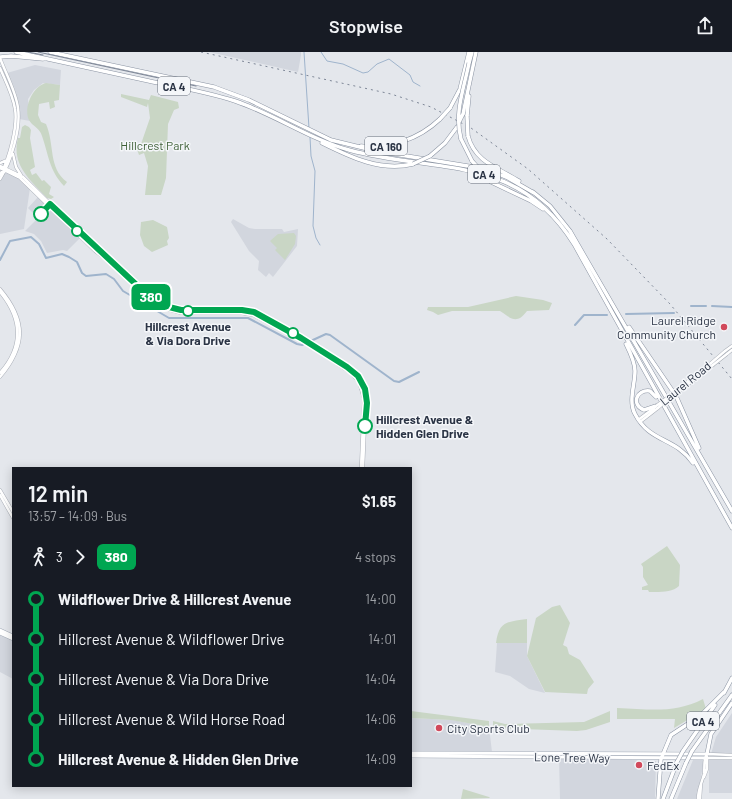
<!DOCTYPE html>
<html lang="en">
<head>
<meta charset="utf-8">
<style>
  :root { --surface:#171b24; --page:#20242c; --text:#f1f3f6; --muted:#9ea1a6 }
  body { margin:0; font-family:Barlow,sans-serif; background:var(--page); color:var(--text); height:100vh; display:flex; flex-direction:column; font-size:15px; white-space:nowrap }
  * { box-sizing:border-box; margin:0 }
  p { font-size:13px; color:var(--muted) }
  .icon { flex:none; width:22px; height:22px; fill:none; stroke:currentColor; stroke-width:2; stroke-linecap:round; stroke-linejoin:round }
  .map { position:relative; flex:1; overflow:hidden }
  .drawer { position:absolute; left:12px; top:415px; width:400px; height:320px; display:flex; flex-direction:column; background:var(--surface); border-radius:0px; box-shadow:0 2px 10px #0003 }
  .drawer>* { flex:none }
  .badge { padding:0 8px; border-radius:6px; font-size:14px; line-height:26px }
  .map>.badge { position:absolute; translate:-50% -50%; box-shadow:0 0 0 2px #fff }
  .legs { display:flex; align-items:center; gap:6px; height:44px; padding:0 16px; font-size:13px }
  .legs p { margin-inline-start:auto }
  .overview { display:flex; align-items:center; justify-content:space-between; height:68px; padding:0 16px }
  h1 { font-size:22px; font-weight:600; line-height:30px }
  ul { padding:0 16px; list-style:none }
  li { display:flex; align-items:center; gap:14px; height:40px; font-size:15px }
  li i { display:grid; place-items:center; width:6px; height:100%; margin:0 5px; background:currentColor }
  li i::after { content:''; width:10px; height:10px; margin:-5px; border:3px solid; border-radius:50%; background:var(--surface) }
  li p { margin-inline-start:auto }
  li:first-child i { background:linear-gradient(#0000 50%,currentColor 0) }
  li:last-child i { background:linear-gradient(currentColor 50%,#0000 0) }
  header { display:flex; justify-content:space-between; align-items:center; height:52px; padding:0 16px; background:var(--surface); font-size:18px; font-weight:600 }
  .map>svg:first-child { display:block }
  .built { fill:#d2d6de }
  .green { fill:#c9d6c5 }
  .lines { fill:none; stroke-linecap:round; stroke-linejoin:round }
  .stream { stroke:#9fb4cc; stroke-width:1 }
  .canal { stroke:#9fb4cc; stroke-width:2 }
  .secondary-casing { stroke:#a9aeb7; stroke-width:3.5 }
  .primary-casing { stroke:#a3abb8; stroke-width:4 }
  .highway-casing { stroke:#8b94a3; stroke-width:4.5 }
  .secondary { stroke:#fff; stroke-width:2.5 }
  .primary { stroke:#fff; stroke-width:3 }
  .highway { stroke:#fff; stroke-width:3.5 }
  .tram { stroke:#7d8696; stroke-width:1 }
  .rail { stroke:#7d8696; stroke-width:1; stroke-dasharray:2 4; stroke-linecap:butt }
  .secondary-bridge-casing { stroke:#a9aeb7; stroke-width:3.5; stroke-linecap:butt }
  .highway-bridge-casing { stroke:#8b94a3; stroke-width:4.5; stroke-linecap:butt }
  .secondary-bridge { stroke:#fff; stroke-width:2.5 }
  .highway-bridge { stroke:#fff; stroke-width:3.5 }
  .line-1-casing { stroke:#fff; stroke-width:9 }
  .line-1 { stroke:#00a651; stroke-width:6 }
  .stop-1-dot { fill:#fff; stroke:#00a651; stroke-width:2 }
  .poi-dot { fill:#d1495b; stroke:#f4f6f9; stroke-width:1.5 }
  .labels { text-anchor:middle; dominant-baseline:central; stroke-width:3; stroke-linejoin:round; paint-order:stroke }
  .shield { fill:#f4f6f9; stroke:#676e7b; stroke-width:1 }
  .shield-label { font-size:11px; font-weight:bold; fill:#2b3445 }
  .park-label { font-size:12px; fill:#3f6138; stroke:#f4f6f9 }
  .poi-label { font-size:12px; fill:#2b3445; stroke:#f4f6f9; text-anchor:start }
  .stop-label { font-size:12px; font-weight:bold; fill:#2b3445; stroke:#f4f6f9 }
  .street-label { font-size:12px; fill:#2b3445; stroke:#f4f6f9 }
</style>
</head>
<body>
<header><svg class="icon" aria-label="back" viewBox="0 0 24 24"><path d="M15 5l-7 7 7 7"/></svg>Stopwise<svg class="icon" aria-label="share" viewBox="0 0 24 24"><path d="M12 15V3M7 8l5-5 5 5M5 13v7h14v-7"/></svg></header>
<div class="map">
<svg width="732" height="747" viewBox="0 0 732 747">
  <rect width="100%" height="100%" fill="#e4e7ec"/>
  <path class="built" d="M209,0h92v3l-3,17z
    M35,13l26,5 -1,15 -17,-2 -9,7 -6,9 2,22 -11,-2v-14l-12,-32z
    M6,119l10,5 14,12 -6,41 -24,5v-53z
    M38,145l42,41 -13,13 -4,-1 -16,3 -6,-12 -7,-7 -9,-3 13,-13 -10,-10z
    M233,167l16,9 6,1h27l2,3 14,-3 -1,17 -24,31 -4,-4 -3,4 -8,-7 1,-9 -10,-10 -18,-29z
    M0,582l13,7v38l-13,-7z
    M497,591h30v13l18,37 -16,-4 -19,-13 -15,-4z
    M732,661v41h-21l5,-17z
    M411,666l41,2 37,7 3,25h-81z
    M559,705l97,4 -1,38h-95z
    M709,707l23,1v33h-23z
    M693,708h11l-7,39h-20z"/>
  <path class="green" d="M46,31l14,2 -1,15 -5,1 1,6 -5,2 -1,-7 -10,2 -1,11 3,7 5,2c9,21 2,44 21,58l-3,4c-15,-16 -15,-30 -22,-50 -2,-8 -10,-10 -13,-16 -6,-12 4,-34 17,-37z
    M121,42l28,6 2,-5 27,7 1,6 -5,2 -6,14 -2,54 -5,17h-16l3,-29 -4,-13 -5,2 -3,-9 5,-2 9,-26 -2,-15 -1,4 -26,-10z
    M25,73l4,2 2,3 -1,8 5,29 -5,3 2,5 4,-2 6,8 2,-1 7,7 -2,7 5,3 -3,2 -4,-1c-17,-18 -36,-33 -29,-60h2l2,-11z
    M153,168l14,7 2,11 -2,3 1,4 -16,7 -8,-6 -4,-11 1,-13z
    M294,181l2,3 -1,8 -10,16 -10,-10 2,-2 -7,-7 8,-7z
    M516,244l27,4 9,3 -3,7 -22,1c-11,15 -17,6 -27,0h-48l-14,4 -5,-3 -6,-2 1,-3h40z
    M667,494l13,19 -1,21c-7,7 -21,6 -30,6l-1,-2h-6v-3l6,-2 -5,-8v-10l-2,-3z
    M560,553l10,18 -7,22 4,2 2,7 11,6 14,22 -6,7 -1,5 -42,-2 -18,-36 9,-38 16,-11z
    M527,567v24h-31c3,-22 11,-21 31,-24z
    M703,647l3,10 -32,19 1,-9h-58v-11c32,1 57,6 86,-9z
    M411,659l78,10v6l-38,-7 -40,-2z
    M610,659v11l-24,8 -9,1 -84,-3v-7l12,3 79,-2z
    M463,737l26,8 1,1 -29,1z"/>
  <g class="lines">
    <path class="stream" d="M304,0l5,76
      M321,0l6,9 16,3 20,9 5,-1 9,-8 12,-5 21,16 3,7 7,4
      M310,85l1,19 4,15 -2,55 3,12 4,7"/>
    <path class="canal" d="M0,208l10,-19 21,-4 8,7 7,14 16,-4 7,3 8,5 5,11 4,3 20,-2 8,5 9,12 46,27h79l49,26 5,1 24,-11 4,1 64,46 5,1 20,-10
      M691,254h15
      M712,254l20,1
      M626,262l48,-1
      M575,273l9,-10h23"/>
    <defs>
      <path id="secondary" d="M0,6c6,16 16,34 18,50 3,21 -7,54 -18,71
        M0,16c5,12 13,27 15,41 3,17 -6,51 -15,66
        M13,102l3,13 5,8
        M0,111l7,-3
        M0,114l23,11 73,72 18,13 28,28 23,16 15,4h63l11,2 47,25 52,34 8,10 5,17 -3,70
        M0,116l20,10 75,73 19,14 31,30 18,13 18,5h60l12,2 47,24 51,34 8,9 5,17 -3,69
        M0,237c27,32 26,57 0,88
        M0,240c23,28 23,55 0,81
        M725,299l7,-5
        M727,302l5,-4
        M673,341l38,-30
        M674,343l39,-30
        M638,368l16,-12
        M640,370l18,-14
        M0,438l13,22
        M0,443l13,23
        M707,702l25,1
        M707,706h25
        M704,725l3,-8v-12
        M698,747c0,-10 4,-16 6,-25 1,-7 -1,-14 3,-20
        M700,747l1,-15"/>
      <path id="primary" d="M0,578l13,6
        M0,581l13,6
        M411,701l296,1
        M411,704l296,2"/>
      <path id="highway" d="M16,0c44,10 89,19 133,29 29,6 58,11 86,20 39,13 74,38 114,49 89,24 168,3 225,94l158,284
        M50,0l164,35 35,13 82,40 45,11 110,18 22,9 26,15
        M0,5l11,-1 32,3
        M469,11l3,-11
        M450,56l10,-19 9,-37
        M463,62l13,-62
        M467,64l2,-20
        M468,84c7,26 30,32 51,45
        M461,87l11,22
        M322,91c28,14 59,29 91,21
        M361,94c29,3 58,-7 79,-27
        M430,104l15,-13 12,-16
        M491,130l40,19 12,8
        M533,140l17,14 20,25 162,280
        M629,275l47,69 23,52
        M626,292c4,8 9,18 9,27 0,14 -7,30 0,43 15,29 40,23 58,49
        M656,345l-6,-6c-14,-2 -19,14 -6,19l12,-4
        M724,641l8,-15
        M683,699l32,-46
        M692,699l40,-56
        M707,702l4,-20 21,-31
        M658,747l3,-40 10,-24 29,-19 24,-24
        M663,747l14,-37
        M671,747l15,-36"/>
    </defs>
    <use href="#secondary" class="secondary-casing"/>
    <use href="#primary" class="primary-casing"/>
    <use href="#highway" class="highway-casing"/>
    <use href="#secondary" class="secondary"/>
    <use href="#primary" class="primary"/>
    <use href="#highway" class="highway"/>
    <path class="tram" d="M28,0l15,3
      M38,0l158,34"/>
    <path class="rail" d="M201,0l190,42 40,13 40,21 57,41 79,70 63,65 62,75"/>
    <defs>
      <path id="secondary-bridge" d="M711,311l14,-12
        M713,313l14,-11
        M656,354l15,-11
        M658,356l14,-12"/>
      <path id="highway-bridge" d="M467,64l1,20
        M440,67l10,-11
        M459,70l4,-8
        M461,87c-7,-27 3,-50 8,-76
        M472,109l19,21
        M413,112l17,-8
        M677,710l6,-11
        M686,711l6,-12"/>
    </defs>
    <use href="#secondary-bridge" class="secondary-bridge-casing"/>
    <use href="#highway-bridge" class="highway-bridge-casing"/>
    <use href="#secondary-bridge" class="secondary-bridge"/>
    <use href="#highway-bridge" class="highway-bridge"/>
  </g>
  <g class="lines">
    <defs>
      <path id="line-1" d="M41,162l9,-10 92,86 23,16 16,4h61l12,2 47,26 46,29 11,9 7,13 2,14 -2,23"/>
    </defs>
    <use href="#line-1" class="line-1-casing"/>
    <use href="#line-1" class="line-1"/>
  </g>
  <g class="stop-1-dot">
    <circle cx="41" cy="162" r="7"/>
    <circle cx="77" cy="179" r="5"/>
    <circle cx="188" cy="259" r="5"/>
    <circle cx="293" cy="281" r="5"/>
    <circle cx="365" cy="374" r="7"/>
  </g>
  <g class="poi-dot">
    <circle cx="724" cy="275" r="4"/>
    <circle cx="439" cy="676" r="4"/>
    <circle cx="639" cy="713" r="4"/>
  </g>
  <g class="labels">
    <g class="shield">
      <rect x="158" y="25" width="32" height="18" rx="3"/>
      <rect x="365" y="85" width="42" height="18" rx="3"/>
      <rect x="468" y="113" width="32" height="18" rx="3"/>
      <rect x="687" y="660" width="32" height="18" rx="3"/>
    </g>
    <g class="shield-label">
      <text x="174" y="34">CA 4</text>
      <text x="386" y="94">CA 160</text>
      <text x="484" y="122">CA 4</text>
      <text x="703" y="669">CA 4</text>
    </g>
    <g class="park-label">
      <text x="155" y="93">Hillcrest Park</text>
    </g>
    <g class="poi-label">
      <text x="716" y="268" text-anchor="end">Laurel Ridge<tspan x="716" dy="14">Community Church</tspan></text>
      <text x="447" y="676">City Sports Club</text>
      <text x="647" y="713">FedEx</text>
    </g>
    <g class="stop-label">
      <text x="188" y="274">Hillcrest Avenue<tspan x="188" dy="14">&amp; Via Dora Drive</tspan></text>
      <text x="376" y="367" text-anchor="start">Hillcrest Avenue &amp;<tspan x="376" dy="14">Hidden Glen Drive</tspan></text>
    </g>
    <g class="street-label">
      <text transform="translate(685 331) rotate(-39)">Laurel Road</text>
      <text transform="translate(572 705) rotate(1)">Lone Tree Way</text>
    </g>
  </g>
</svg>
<b class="badge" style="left:151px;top:245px;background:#00a651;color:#fff">380</b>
<section class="drawer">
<div class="overview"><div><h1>12 min</h1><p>13:57 – 14:09 · Bus</p></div><b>$1.65</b></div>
<div class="legs"><svg class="icon" aria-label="walk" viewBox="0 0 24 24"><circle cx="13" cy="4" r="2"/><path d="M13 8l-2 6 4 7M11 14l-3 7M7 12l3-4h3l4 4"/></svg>3<svg class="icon" aria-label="forward" viewBox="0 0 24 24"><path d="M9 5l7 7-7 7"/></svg><b class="badge" style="background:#00a651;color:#fff">380</b><p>4 stops</p></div>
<ul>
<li><i style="color:#00a651"></i><b>Wildflower Drive &amp; Hillcrest Avenue</b><p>14:00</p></li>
<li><i style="color:#00a651"></i><span>Hillcrest Avenue &amp; Wildflower Drive</span><p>14:01</p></li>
<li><i style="color:#00a651"></i><span>Hillcrest Avenue &amp; Via Dora Drive</span><p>14:04</p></li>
<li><i style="color:#00a651"></i><span>Hillcrest Avenue &amp; Wild Horse Road</span><p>14:06</p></li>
<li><i style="color:#00a651"></i><b>Hillcrest Avenue &amp; Hidden Glen Drive</b><p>14:09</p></li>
</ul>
</section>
</div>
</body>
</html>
